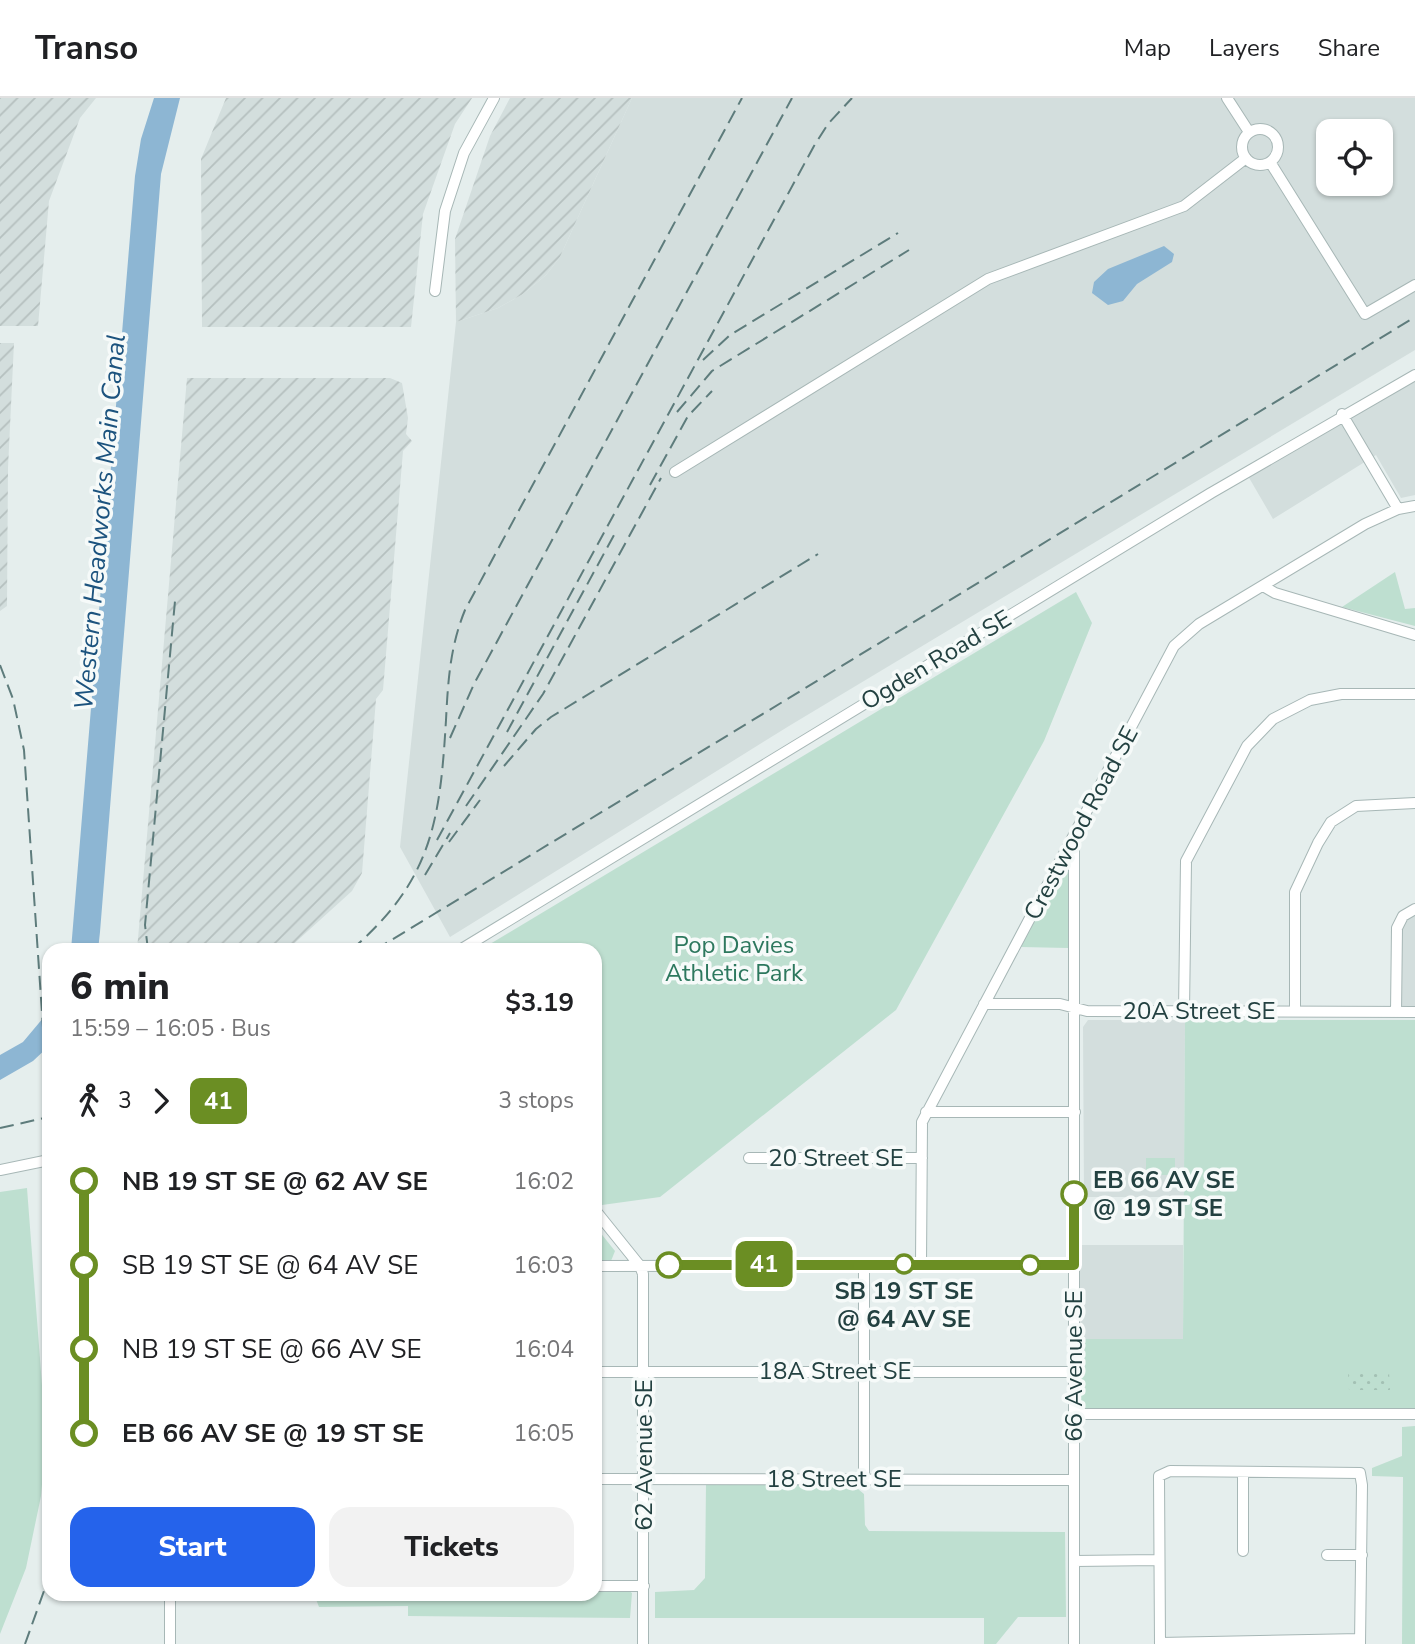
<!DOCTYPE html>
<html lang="en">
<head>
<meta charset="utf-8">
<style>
  :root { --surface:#fff; --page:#f2f2f2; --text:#202124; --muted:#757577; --line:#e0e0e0; --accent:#2563eb }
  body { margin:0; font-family:"Nunito Sans",sans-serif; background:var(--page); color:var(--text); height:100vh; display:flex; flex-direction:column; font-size:26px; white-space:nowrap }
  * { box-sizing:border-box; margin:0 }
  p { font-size:23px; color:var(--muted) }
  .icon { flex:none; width:38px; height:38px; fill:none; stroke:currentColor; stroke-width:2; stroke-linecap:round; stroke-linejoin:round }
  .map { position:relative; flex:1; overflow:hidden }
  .panel { position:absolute; left:42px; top:845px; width:560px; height:658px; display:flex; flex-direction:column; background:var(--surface); border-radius:21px; box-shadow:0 2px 5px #0004 }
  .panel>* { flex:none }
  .badge { padding:0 14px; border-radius:10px; font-size:24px; line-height:46px }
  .tools { position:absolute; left:1316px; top:21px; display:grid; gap:14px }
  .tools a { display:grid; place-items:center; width:77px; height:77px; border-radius:14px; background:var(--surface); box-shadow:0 2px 5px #0004; font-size:35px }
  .map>.badge { position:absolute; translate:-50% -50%; box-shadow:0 0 0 4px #fff }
  .legs { display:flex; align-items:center; gap:10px; height:77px; padding:0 28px; font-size:23px }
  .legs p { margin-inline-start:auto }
  .summary { display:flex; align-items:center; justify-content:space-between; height:119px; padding:0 28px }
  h1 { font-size:38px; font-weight:800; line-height:52px }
  .primary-button { display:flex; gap:14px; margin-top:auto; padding:14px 28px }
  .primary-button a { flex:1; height:80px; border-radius:21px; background:var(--accent); color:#fff; font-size:28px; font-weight:800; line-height:80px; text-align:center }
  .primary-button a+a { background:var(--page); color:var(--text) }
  ul { padding:0 28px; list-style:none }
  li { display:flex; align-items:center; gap:24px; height:84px; font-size:26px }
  li i { display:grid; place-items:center; width:10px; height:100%; margin:0 9px; background:currentColor }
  li i::after { content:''; width:18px; height:18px; margin:-9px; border:5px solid; border-radius:50%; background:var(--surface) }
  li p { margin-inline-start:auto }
  li:first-child i { background:linear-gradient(#0000 50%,currentColor 0) }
  li:last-child i { background:linear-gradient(currentColor 50%,#0000 0) }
  header { display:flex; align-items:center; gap:42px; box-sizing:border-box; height:98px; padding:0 35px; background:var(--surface); border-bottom:2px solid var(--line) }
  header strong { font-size:33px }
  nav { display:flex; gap:38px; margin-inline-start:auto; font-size:24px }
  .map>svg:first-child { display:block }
  .built { fill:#d3dedd; fill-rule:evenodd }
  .industrial { fill:url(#industrial-furrows) }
  .park { fill:#bedfd0 }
  .garden { fill:url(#garden-dots) }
  .water { fill:#8db6d3 }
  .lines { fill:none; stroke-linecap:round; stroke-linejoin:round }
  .minor-casing { stroke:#a7b7b6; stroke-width:12 }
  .minor { stroke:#fff; stroke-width:10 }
  .rail { stroke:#5e7c7c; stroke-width:2; stroke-dasharray:14 7; stroke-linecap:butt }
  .line-1-casing { stroke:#fff; stroke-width:16 }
  .line-1 { stroke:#6b8e23; stroke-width:10 }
  .stop-1-dot { fill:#fff; stroke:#6b8e23; stroke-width:3.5 }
  .labels { text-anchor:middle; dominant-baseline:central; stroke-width:7; stroke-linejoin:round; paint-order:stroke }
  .street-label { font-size:24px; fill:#234141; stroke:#f6faf9 }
  .park-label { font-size:24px; fill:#2d785e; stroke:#f6faf9 }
  .stop-label { font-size:24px; font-weight:bold; fill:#234141; stroke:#f6faf9; text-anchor:start }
  .water-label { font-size:26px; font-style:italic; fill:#1c537e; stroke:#f6faf9 }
</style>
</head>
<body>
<header>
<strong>Transo</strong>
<nav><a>Map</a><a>Layers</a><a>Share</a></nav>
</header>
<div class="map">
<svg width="1415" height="1546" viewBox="0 0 1415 1546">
  <defs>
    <pattern id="industrial-furrows" width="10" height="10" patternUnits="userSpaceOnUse" patternTransform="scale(1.75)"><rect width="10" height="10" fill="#d3dedd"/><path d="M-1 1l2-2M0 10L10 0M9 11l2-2" fill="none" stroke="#b5c0bf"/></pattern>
    <pattern id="garden-dots" width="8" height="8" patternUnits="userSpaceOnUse" patternTransform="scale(1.75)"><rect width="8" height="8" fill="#bedfd0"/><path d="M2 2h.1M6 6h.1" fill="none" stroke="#a3c1b4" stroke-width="1.8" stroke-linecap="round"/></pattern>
  </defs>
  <rect width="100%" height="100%" fill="#e5eeed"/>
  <path class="built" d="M632,0h783v252l-626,376 -339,211 -50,-90 56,-525 42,-14 25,-14 23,-19 14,-18zM1328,33h53v53h-53z
    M1411,284h4v113l-14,3 -25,-43 -103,64 -25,-43z
    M1415,817v92h-13l-2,-80 7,-8z
    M1088,922h97l-1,177h-100l-1,-170z
    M1074,1147h109v94h-109z"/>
  <path class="industrial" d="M0,0h96l-16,20 -31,83 -11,125h-38z
    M226,0h246l-17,26 -32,90 -12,113h-209l-1,-168z
    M510,0h122l-72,159 -14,18 -23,19 -25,14 -42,14 -1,-83 35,-103z
    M0,245h14l-6,125 -1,138 -7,5z
    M187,280h203l12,5 6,35 -2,16 6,7 -9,10 -20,239 -7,9 -14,174 -10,18 -65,59h-150z"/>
  <path class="park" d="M1395,474l10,37 10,-1v18l-73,-19z
    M1076,494l16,31 -48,118 -148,269 -236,187 -58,8 -7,-10v-245h-115z
    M1061,772l7,2v76l-47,-1z
    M1185,922h230v394h-341v-75h109z
    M1146,1060h29v17h-29z
    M27,1090l19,250 -5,58 -15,72 -26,66v-442z
    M595,1128l20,25 -4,10h-16z
    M1415,1328v218h-13l1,-167 -31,-1v-8l30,-12v-29z
    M706,1386h146l12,10 1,31 4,6 196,1 1,85h-48l-22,27h-12v-26h-329v-26l39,-2 11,-12z
    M595,1493h34l3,2 -2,25 -222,-2v-10l-89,1 -5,-13h281z"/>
  <path class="garden" d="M1348,1274h41l1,18h-41z"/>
  <path class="water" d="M154,0h26l-19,76 -61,758 -2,18h-27l64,-774 6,-37z
    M1164,148l10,8 -2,8 -35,22 -14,17 -15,4 -16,-12 2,-11 14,-13z
    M49,913v35l-16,15 -33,19v-25l23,-13z"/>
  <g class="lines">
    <defs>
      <path id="minor" d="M1227,0l22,34
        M1242 49a18 18 0 1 1 36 0a18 18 0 1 1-36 0Z
        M1270,64l95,152 50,-29
        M435,193l10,-80 19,-58 30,-55
        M1342,316l56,95
        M675,374l313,-193 196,-73 62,-48
        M1263,488l12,7 140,42
        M460,852l751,-457 204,-118
        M984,906h76l27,7 328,1
        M1184,913l2,-150 61,-115 26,-27 37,-19 31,-6h74
        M1295,913v-119l23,-49 13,-21 25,-16 59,-3
        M1396,914l1,-84 6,-12 12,-7
        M926,1014h149
        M749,1060h173
        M0,1072l49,-10
        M595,1112l45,56 3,8v370
        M864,1166v215
        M921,1166l1,-142 252,-476 25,-22 166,-100 33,-15 17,-3
        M595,1168l479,-1
        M595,1274h479
        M1074,1316h341
        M595,1381l479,1
        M1243,1453v-79
        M1327,1457h35
        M1074,1463l85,-1
        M595,1488h49
        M1160,1545l200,-4
        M170,1546v-50
        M1074,1546v-806
        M1160,1546l-1,-168 11,-5 190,2 2,12 -2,159"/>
    </defs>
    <use href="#minor" class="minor-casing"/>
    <use href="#minor" class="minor"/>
    <path class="rail" d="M703,262l27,-25 168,-102
      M677,314l35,-41 197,-121
      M650,387l38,-69 24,-25
      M0,567l13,34 11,51 25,365
      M507,634l107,-197
      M450,640l24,-54 318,-586
      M504,668l32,-37 15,-12 267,-163
      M466,708l77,-112 118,-216
      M437,742l377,-694 14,-22 24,-26
      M449,744l31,-42
      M425,777l25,-42
      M148,852l-3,-25 30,-324
      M351,852c81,-69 89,-129 95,-230 2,-39 4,-73 19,-110l277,-512
      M375,852l1040,-633
      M0,1030l49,-11
      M25,1546l24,-67"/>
  </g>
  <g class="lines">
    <defs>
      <path id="line-1" d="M669,1167h405v-71"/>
    </defs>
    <use href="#line-1" class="line-1-casing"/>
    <use href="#line-1" class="line-1"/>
  </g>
  <g class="stop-1-dot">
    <circle cx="1074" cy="1096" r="12"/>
    <circle cx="904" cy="1166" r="9"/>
    <circle cx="669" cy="1167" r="12"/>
    <circle cx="1030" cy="1167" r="9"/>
  </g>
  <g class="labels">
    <g class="street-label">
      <text transform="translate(936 562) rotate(-31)">Ogden Road SE</text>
      <text transform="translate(1081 725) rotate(-62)">Crestwood Road SE</text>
      <text x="1199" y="913">20A Street SE</text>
      <text x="836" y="1060">20 Street SE</text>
      <text transform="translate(1074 1268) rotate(-90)">66 Avenue SE</text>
      <text x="835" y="1273">18A Street SE</text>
      <text transform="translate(644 1357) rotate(-90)">62 Avenue SE</text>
      <text x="834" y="1381">18 Street SE</text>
    </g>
    <g class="park-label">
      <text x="734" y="847">Pop Davies<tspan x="734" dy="28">Athletic Park</tspan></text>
    </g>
    <g class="stop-label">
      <text x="1093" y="1082">EB 66 AV SE<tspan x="1093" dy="28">@ 19 ST SE</tspan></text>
      <text x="904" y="1193" text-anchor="middle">SB 19 ST SE<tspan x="904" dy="28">@ 64 AV SE</tspan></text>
    </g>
    <g class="water-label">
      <text transform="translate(100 424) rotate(-85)">Western Headworks Main Canal</text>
    </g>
  </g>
</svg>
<div class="tools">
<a><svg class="icon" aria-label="locate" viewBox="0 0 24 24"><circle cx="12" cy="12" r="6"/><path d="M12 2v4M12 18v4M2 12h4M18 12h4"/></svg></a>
</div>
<b class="badge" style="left:764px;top:1166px;background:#6b8e23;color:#fff">41</b>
<section class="panel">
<div class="summary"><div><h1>6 min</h1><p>15:59 – 16:05 · Bus</p></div><b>$3.19</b></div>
<div class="legs"><svg class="icon" aria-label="walk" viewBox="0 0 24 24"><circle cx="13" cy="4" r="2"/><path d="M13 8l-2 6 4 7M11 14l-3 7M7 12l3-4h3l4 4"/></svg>3<svg class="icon" aria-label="forward" viewBox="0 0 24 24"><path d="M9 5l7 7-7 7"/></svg><b class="badge" style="background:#6b8e23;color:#fff">41</b><p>3 stops</p></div>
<ul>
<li><i style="color:#6b8e23"></i><b>NB 19 ST SE @ 62 AV SE</b><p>16:02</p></li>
<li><i style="color:#6b8e23"></i><span>SB 19 ST SE @ 64 AV SE</span><p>16:03</p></li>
<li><i style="color:#6b8e23"></i><span>NB 19 ST SE @ 66 AV SE</span><p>16:04</p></li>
<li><i style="color:#6b8e23"></i><b>EB 66 AV SE @ 19 ST SE</b><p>16:05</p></li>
</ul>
<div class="primary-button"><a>Start</a><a>Tickets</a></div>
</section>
</div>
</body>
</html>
